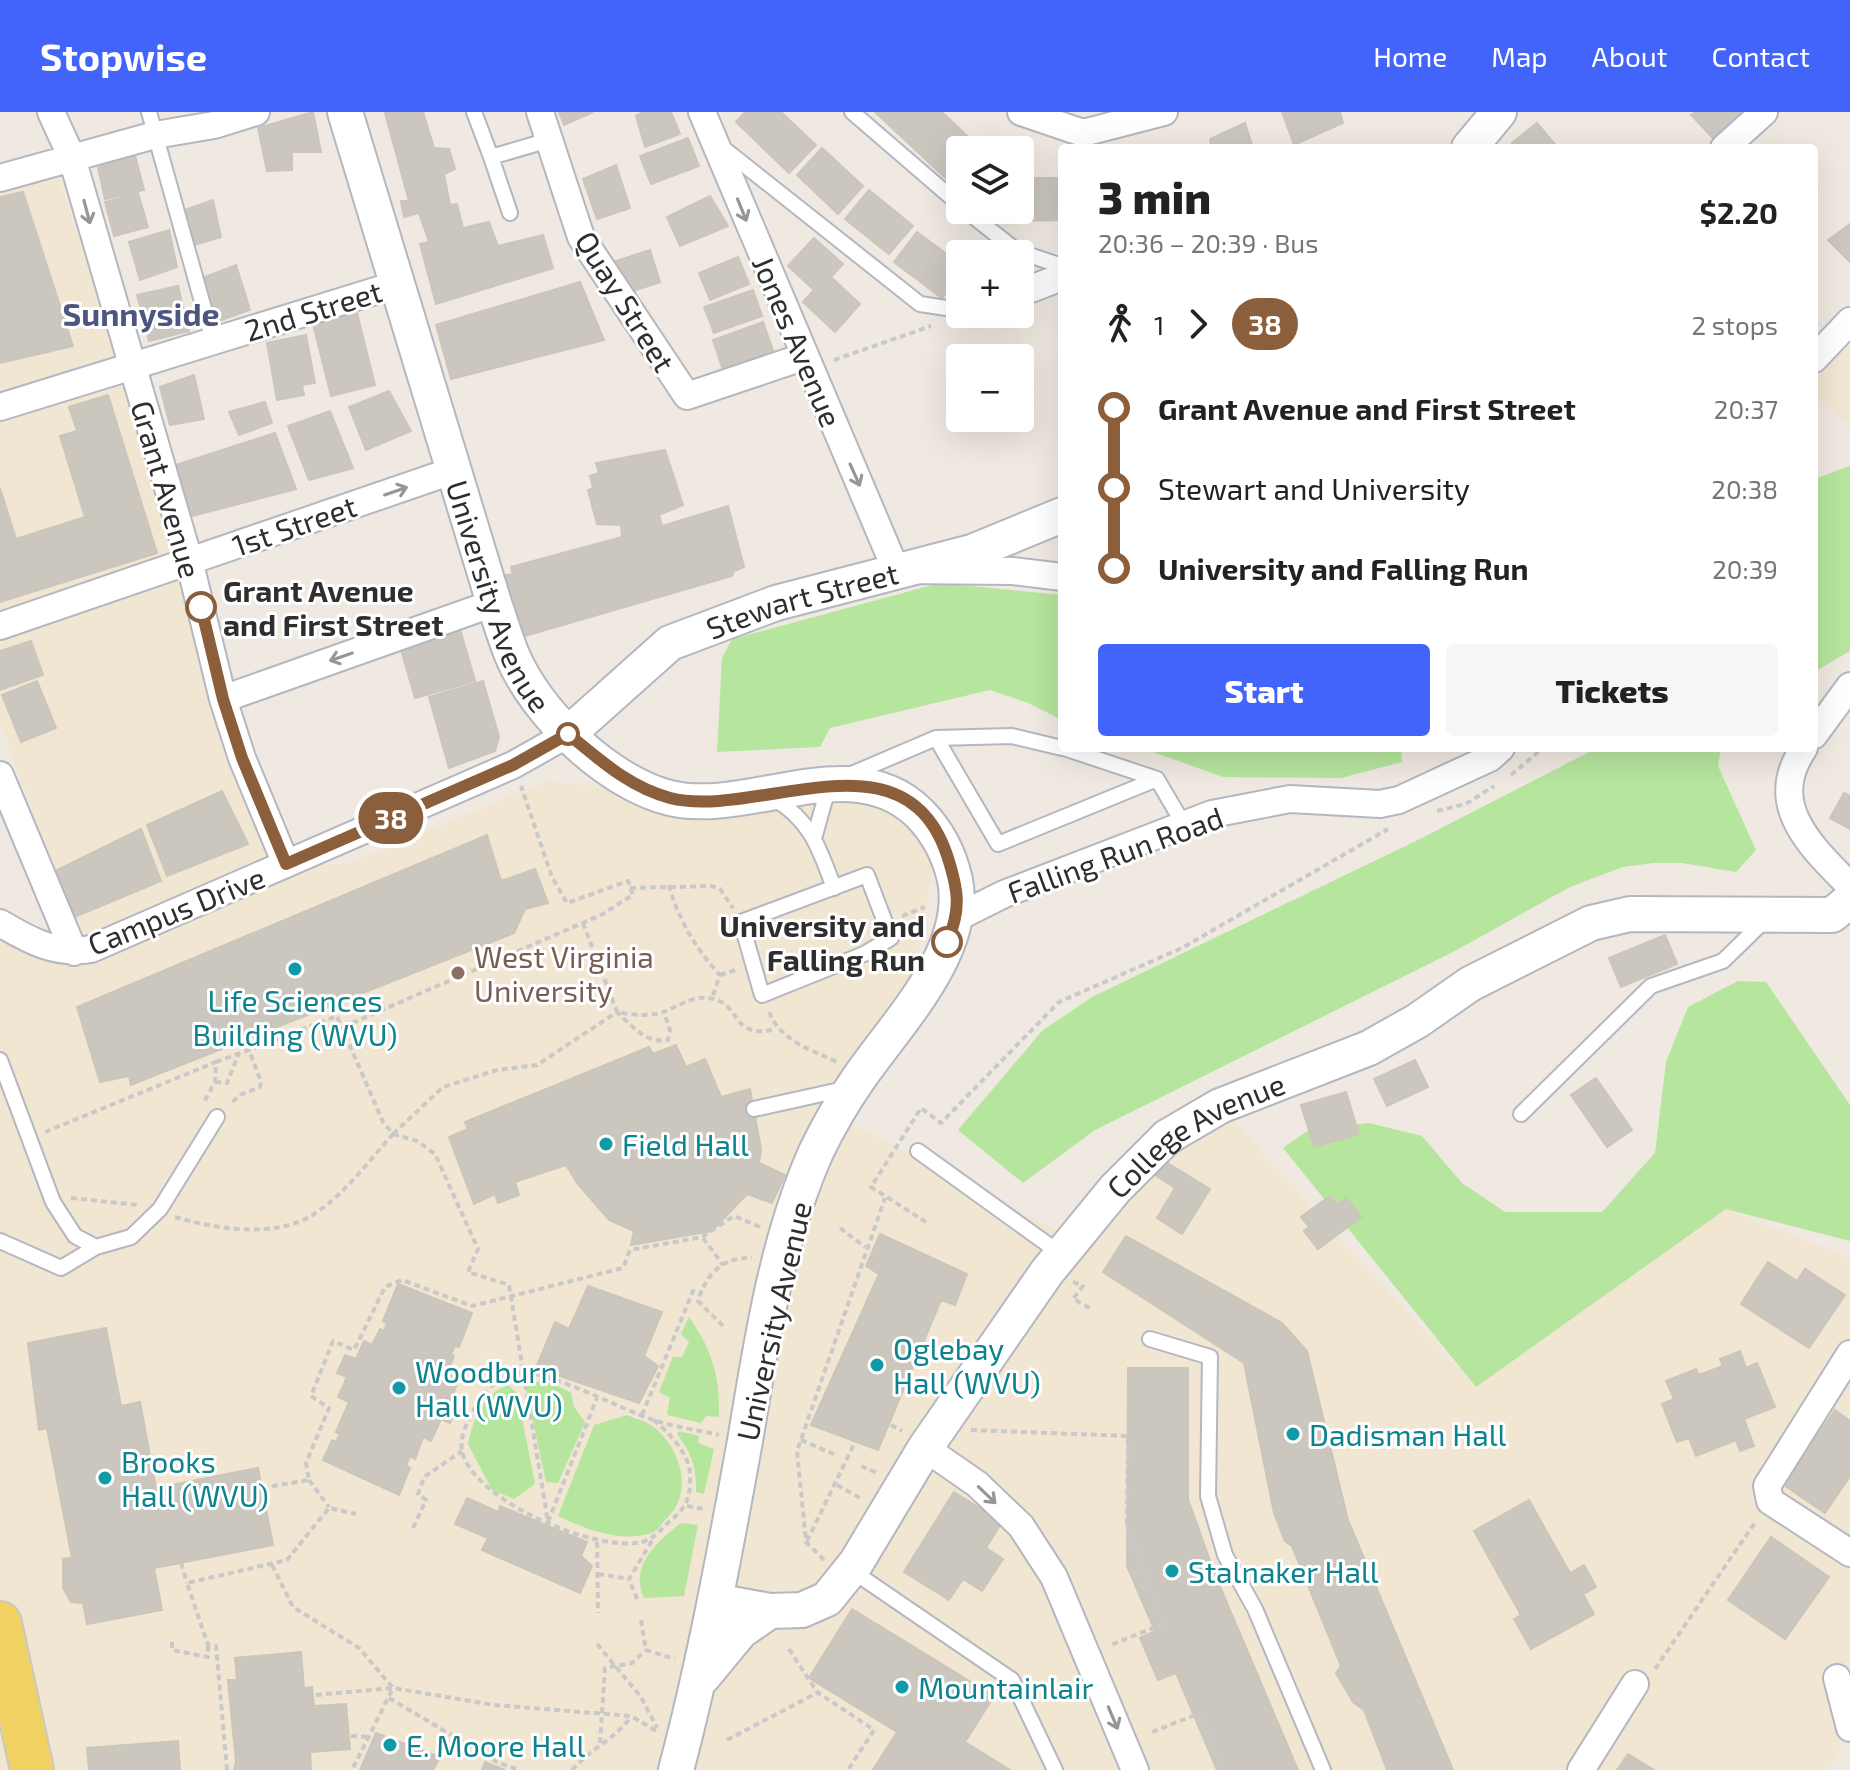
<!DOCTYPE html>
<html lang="en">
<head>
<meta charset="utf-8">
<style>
  :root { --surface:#fff; --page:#f6f6f6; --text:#222; --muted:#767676; --accent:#4264fb }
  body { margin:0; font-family:"Exo 2",sans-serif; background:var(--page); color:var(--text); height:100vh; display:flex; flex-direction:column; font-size:30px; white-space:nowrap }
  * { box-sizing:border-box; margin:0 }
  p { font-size:26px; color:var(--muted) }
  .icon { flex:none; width:44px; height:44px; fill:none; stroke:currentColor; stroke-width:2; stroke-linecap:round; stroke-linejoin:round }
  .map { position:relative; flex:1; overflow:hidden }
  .panel { position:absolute; left:1058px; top:32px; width:760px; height:608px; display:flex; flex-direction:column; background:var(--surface); border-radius:8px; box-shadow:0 8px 32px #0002 }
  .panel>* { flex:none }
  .badge { padding:0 16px; border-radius:26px; font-size:28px; line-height:52px }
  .tools { position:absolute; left:946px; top:24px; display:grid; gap:16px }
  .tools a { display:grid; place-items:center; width:88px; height:88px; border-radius:8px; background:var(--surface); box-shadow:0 8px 32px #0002; font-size:40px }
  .map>.badge { position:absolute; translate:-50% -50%; box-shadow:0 0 0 4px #fff }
  .legs { display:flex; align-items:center; gap:12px; height:88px; padding:0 40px; font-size:26px }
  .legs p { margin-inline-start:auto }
  .overview { display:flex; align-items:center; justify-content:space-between; height:136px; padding:0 40px }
  h1 { font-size:44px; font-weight:800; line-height:60px }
  .cta { display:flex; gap:16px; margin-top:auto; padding:16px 40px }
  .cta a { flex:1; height:92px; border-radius:8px; background:var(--accent); color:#fff; font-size:32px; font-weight:800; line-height:92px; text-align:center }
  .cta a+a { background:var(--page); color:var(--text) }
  ul { padding:0 40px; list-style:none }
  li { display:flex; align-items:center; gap:28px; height:80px; font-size:30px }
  li i { display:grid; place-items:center; width:12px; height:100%; margin:0 10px; background:currentColor }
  li i::after { content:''; width:20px; height:20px; margin:-10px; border:6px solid; border-radius:50%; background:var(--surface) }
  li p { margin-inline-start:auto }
  li:first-child i { background:linear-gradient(#0000 50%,currentColor 0) }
  li:last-child i { background:linear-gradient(currentColor 50%,#0000 0) }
  header { display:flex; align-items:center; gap:48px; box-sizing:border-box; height:112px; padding:0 40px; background:var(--accent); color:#fff }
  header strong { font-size:38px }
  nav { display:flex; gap:44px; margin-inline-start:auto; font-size:28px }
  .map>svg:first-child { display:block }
  .education { fill:#f0e6d1 }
  .green { fill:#b6e59e }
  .building { fill:#cbc7bf; stroke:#cbc5ba; stroke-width:2 }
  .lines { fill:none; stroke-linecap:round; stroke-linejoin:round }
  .service-casing { stroke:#b4b7c1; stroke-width:18 }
  .minor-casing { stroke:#b4b7c1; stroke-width:30 }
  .tertiary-casing { stroke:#b4b7c1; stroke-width:38 }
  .primary-casing { stroke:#c9c9c9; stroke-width:46 }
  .path { stroke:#c9c9c9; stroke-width:4; stroke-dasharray:6 4; stroke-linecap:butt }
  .service { stroke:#fff; stroke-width:14 }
  .minor { stroke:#fff; stroke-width:26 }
  .tertiary { stroke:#fff; stroke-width:34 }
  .primary { stroke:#f2d163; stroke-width:42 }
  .oneway { stroke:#969696 }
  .line-1-casing { stroke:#fff; stroke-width:18 }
  .line-1 { stroke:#8b5e3c; stroke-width:12 }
  .stop-1-dot { fill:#fff; stroke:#8b5e3c; stroke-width:4 }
  .culture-dot { fill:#0f9aa8; stroke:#fff; stroke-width:3 }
  .education-dot { fill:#8d6e63; stroke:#fff; stroke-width:3 }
  .labels { text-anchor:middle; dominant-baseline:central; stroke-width:6; stroke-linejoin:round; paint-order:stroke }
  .street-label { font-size:30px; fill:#2e2e2e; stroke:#fff }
  .stop-label { font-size:30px; font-weight:bold; fill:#2e2e2e; stroke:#fff; text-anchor:start }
  .education-label { font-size:30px; fill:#785e54; stroke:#fff; text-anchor:start }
  .culture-label { font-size:30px; fill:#0d838f; stroke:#fff; text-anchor:start }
  .neighbourhood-label { font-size:32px; font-weight:bold; fill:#4d5680; stroke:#fff }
</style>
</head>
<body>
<header>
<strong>Stopwise</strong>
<nav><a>Home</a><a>Map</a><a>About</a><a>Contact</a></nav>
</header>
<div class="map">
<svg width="1850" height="1658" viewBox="0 0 1850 1658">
  <rect width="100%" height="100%" fill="#efe9e1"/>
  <path class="education" d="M57,61l132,387 98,304h61l199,-83 171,19 112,-16 109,49 -31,181 -72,101 237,124 147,-133 256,281 250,-178 124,49v476l-23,36h-1827v-850l74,12 -74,-211v-533z
    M1850,228v86l-36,-30v-17z"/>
  <path class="green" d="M1850,354v185l-36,21v-193z
    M940,471l122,12v125l-34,-17 -38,-13 -160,38 -10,19 -103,5 5,-94 10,-19z
    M1142,636h259l1,14 -61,16 -118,-1z
    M1597,636h124l-3,18 38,84 -20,22 -54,-9h-29l-30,4 -53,20 -115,64 -360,179 -72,53 -65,-53 84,-99 50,-34 326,-157z
    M1738,869l28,1 84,123v136l-124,-32 -250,178 -193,-239 26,-18 60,-7 53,13 40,47 43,29h97l53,-59 11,-91 22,-55z
    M689,1205c23,32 31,60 30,100l-13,-1 -5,7 -34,-8 3,-17 -11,-6 14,-35h9l7,-15 -8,-8z
    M532,1269l20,2 19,10 3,14 11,15 -27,61 -12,-1 -20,-93z
    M508,1273l9,8 18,91 -21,15 -22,-9 -24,-46c5,-24 15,-50 40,-59z
    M627,1303c9,4 21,7 28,13 28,24 38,66 11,91 -7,7 -8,13 -18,15 -31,8 -62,-5 -90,-18l36,-91z
    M679,1319l20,5 -1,7 16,6 -10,45 -8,-2c1,-25 -5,-39 -19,-58z
    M681,1411l17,2 -14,71 -40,2c-15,-32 13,-56 37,-75z"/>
  <path class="building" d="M313,0l8,40h-29v18l-25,1 -9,-43z
    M423,0l11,36 15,1 6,20 -11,5 6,31 7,-1 6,24 26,-6 9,24 45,-11 10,33 -117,36 -16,-60 9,-2 -10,-29 -15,4 -3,-16h8l-24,-88z
    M559,0h34l-29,13z
    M643,0h28l9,22 -35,13 -9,-31z
    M745,0h36l35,33 -27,28 -53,-51z
    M875,0h67l40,38h-22v29l-6,7z
    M1282,0h58l3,11 -49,22z
    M1696,0h45l2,2 -29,25 -23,-24z
    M1245,11l8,25h-41l-2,-9z
    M1537,11l21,25h-40l-6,-5z
    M688,26l11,28 -48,18 -11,-28z
    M822,36l41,38 -25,28 -41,-39z
    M135,43l9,35 -39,9 -7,-31z
    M616,53l14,43 -33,11 -14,-40z
    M1021,66h40v42l-45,1z
    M869,78l44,36 -24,28 -44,-35z
    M23,80l50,154 -73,17v-166z
    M138,81l10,34 -34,9 -9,-34z
    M710,84l18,30 -48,20 -13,-29z
    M213,88l8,37 -30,9 -6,-36z
    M1850,112v38l-22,-22z
    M169,118l8,37 -37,13 -11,-38z
    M917,120l43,32v11l-18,23 -48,-36z
    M814,126l29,26 -12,13 29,27 -25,28 -32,-30 11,-12 -26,-24z
    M650,138l10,32 -33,11 -14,-31z
    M738,145l11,27 -39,16 -11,-27z
    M236,153l14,45 -34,12 -14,-44z
    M580,170l24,58 -153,39 -15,-54z
    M178,174l11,45 -40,10 -12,-46z
    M753,178l9,26 -48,17 -10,-26z
    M357,201l18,72 -44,11 -18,-72z
    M763,210l11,31 -51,17 -10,-30z
    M306,223l9,48 -13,2 2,10 -27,5 -10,-57z
    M194,263l10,44 -34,6 -10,-38z
    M389,279l22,40 -45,19 -17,-43z
    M108,283l49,158 -157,49v-114l16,51 69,-22 -25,-81 17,-5 -8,-24z
    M265,290l7,21 -33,12 -10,-23z
    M330,299l23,57 -44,12 -21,-54z
    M275,321l21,56 -104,27 -19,-50z
    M665,338l18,55 -24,10 3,11 66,-20 16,61 -10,4 -2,5 -207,60 -1,-6 -10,3 -15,-57 14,-2 -2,-7 111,-30 -1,-12 -24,-1 -9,-34 5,-2 -3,-12 9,-3 -3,-10z
    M460,517l15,52 -60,17 -15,-52z
    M31,529l12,34 -43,15v-39z
    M37,569l19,47 -35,14 -19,-47z
    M483,569l16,56 -4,14 -46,17 -20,-71z
    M222,679l26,53 -81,32 -20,-51z
    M1844,681l6,3v33l-20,-11z
    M141,717l20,52 -91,38 -17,-47z
    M487,723l14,46 34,-12 13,34 -23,6 -11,24 -383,152 -2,-9 -29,6 -23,-75z
    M1665,823l12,29 -56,23 -12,-29z
    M676,933l10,22 19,-8 16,38 29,-8 11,60 -2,14 26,12 -13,28 -25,-9 -35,37 -81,14 3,-14 -25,-11 -32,-37 -11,-18 -51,17 4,13 -21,8 -3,-9 -21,10 -25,-67 19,-8 -3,-7 184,-75 4,7z
    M1415,948l13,27 -41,19 -13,-27z
    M1596,966l36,52 -25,17 -36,-52z
    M1346,980l13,42 -45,13 -13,-42z
    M1161,1047l49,30 -28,45 -25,-16 18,-30 -23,-15z
    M1330,1084l7,9 9,-7 15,19 -43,32 -14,-18 5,-4 -8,-10z
    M880,1122l87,40 -12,31 -14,-5 -63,150 -67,-25 68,-151 -13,-8z
    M1126,1124l156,87 25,28 41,169 105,250h-66l-23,-60 -11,-8 -17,-29 5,-7 -49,-120 -7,-5 -11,-28 -30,-150 -141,-91z
    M1768,1150l29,19 8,-12 40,26 -36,53 -68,-44z
    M398,1172l74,29 -13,34 -4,-1 -4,8 3,2 -7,18 12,5 -9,22 8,3 -8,19 -9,-4 -10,22 -8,-4 -8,22 -5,-3 -4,10 4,2 -11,27 -76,-35 9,-20 4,2 4,-8 -4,-2 13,-30 -11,-5 9,-20 -10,-4 8,-18 11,4 8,-18 8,4 8,-16 4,2 3,-8 -4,-2z
    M588,1174l74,26 -18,44 14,10 -19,37 -103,-35 19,-46 14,7z
    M106,1216l15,78 19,-4 16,86 102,-20 15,77 -119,23 8,42 -75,14 -4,-21 -12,-1 -8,-14v-29l9,-1 -25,-130 -8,2 -11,-87z
    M1740,1239l6,17 11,-5 18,44 -31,12 10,27 -14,5 -4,-11 -40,16 -7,-18 -12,4 -15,-38 12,-5 -8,-18 30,-12 3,6 24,-9 -3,-7z
    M1128,1256h60v131l27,76 83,195h-81l-41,-97 -18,7 -18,-42 15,-7 -28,-65z
    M1835,1298l15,11v55l-25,37 -41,-28z
    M954,1380l48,30 -16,26 17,11 -21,32 -19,-12 -14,21 -45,-28z
    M467,1386l31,14 2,-6 87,36 -6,14 11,10 -12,27 -98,-43 6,-12 -33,-14z
    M1529,1388l41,73 14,-8 12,22 -13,7 11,20 -63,35 -17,-30 7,-4 -47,-84z
    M1771,1425l58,40 -44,62 -57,-39z
    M852,1497l142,87 -29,46 45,28h-137l24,-38 -88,-54z
    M301,1540l3,36 8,-1 2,19 32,-2 4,45 -40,3 1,18h-77l2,-8 -8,-82h9l-2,-22z
    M376,1621l64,24 -7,13h-73z
    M178,1629l2,29h-91l-2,-22z
    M1628,1642l26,16h-37z
    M485,1650l20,8h-23z"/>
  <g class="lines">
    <defs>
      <path id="service" d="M149,0l64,229
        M474,0l17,45 58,-17
        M852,0l108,93
        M723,36l197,156 40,6
        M491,45l19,56
        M965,98l52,41 45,15
        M936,626l62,106 159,-65
        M1064,636l93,31 27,46
        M847,664l89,-38 76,-2 50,12
        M774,687c37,21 46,51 60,89
        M815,723l14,-50
        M867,763l24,63 -27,16 -102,41 -21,-73z
        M0,948l53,142 22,34 21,11 35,-10 29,-28 57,-92
        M754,997l95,-21
        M1521,1002l130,-128 72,-25 41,-40
        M918,1039l143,103
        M0,1129l61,27 35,-21
        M1150,1227l60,18 -2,139 17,59 30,54 68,161
        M851,1458l161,110 43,90"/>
      <path id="minor" d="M51,0l21,46 117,402 34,139 19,59 44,106
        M540,0l41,125 106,159 116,-39
        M702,0l194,458 117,1 49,6
        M1021,0l62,21 81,-21
        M1724,36l40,-36
        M0,66l155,-43 59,-10 42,-13
        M1020,181l42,-16
        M1814,247l36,-38
        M0,295l398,-123
        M0,514l452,-155
        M223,587l271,-96
        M1814,623l36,-49
        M1804,636c-39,57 7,98 46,138
        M0,663l74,177
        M958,805l46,-23 208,-80 78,-15 90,5 19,-4 91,-42 11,-10
        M0,811c30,18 56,32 91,26l422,-184 55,-31
        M1850,1242l-83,132 3,15 80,52
        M925,1336l52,36 44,42 33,51 81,193
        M1837,1566l13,50
        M1581,1658l54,-86"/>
      <g id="tertiary">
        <path id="s1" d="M345,0l149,491c6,17 11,35 18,52 24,58 96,128 158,143 79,19 182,-51 249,15 19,19 30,40 36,67 14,71 -59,144 -96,198 -16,23 -31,49 -43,74 -40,90 -55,193 -71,289 -20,110 -40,220 -69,329"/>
        <path d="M1469,36l30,-36"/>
        <path id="s2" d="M568,622l102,-91 106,-40 196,-51 90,-37"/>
        <path id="s3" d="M715,1489l55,10 32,-1 25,-11 29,-36 69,-115 122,-176 68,-83 52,-52 53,-31 149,-58 48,-27 53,-37 121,-61 39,-9 202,1 18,-15"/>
        <path d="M703,1565l38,-46 29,-20"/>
      </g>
      <path id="primary" d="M0,1511l32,147"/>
    </defs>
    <use href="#service" class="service-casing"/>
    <use href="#minor" class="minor-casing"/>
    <use href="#tertiary" class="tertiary-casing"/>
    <use href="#primary" class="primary-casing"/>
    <path class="path" d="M1020,42l4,-16
      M834,248l97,-34
      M1511,663l32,-27
      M1437,699l29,-7 28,-18
      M669,773c8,32 28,66 51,90l-8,23
      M630,776l82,-2 8,3 13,19
      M902,804l23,-9
      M583,811l34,89c14,3 36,5 49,-1 16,-7 30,-17 48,-12 27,7 18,41 62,30
      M720,863l16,-5
      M769,900c12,29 40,37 68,50
      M343,915l258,-112 32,-20 -5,-14 -61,22 -15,-26 -31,-91
      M216,950l33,-12 12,32 -1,5 -20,8 -10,9
      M215,970l12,1 12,-30
      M45,1020l171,-70 -1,20 -11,20
      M393,1022l24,7 18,13 43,95 -10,23 41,13 39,237 49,-124
      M393,1022l50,-47 54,-17 40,-5 80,-53c15,14 29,32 51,28l2,-10 -6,-18
      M71,1086l67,7
      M175,1105c41,12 101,22 139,-3 31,-20 55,-53 79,-80l-10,-12 -46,-106 -88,34
      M926,1110l-55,-35 50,-79 20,15 118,-121 123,-54 206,-119
      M840,1116l25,19
      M703,1126l20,27
      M1073,1170l10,4 -10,13 20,11
      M723,1214l-25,-25c8,-27 24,-44 54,-43
      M642,1303l51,-124 8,1
      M654,1308c15,13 35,33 36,54 1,23 -3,33 -20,47 -9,8 -16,18 -28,21 -45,11 -169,-41 -180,-91 -3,-15 7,-33 14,-45 8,-16 27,-34 47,-33 35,1 94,35 131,47 20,7 43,10 65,15
      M891,1313l11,6
      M971,1318l157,6 -1,88 36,100 -52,21
      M801,1328l37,16
      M861,1354l16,7
      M309,1368l20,27
      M837,1373l25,14
      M262,1376l47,-8 -3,-17 23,-55 -18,-12 22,-55 21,9 31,-63 17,-7 70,26 151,-38 7,-18 72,-13 32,-21 26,11
      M687,1394l17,3
      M413,1416l13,-28 -8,-6 6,-17 38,-26
      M807,1429l48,-99
      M597,1430l1,71
      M824,1448l-18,-18 -9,-91 88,-253
      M181,1451l6,20
      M272,1453l21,42 66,41 34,40 -41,82
      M598,1462l31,5
      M637,1487l-8,-20 24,-40
      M641,1508l5,30 29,9
      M172,1530v8l36,7v-12
      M597,1532l44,53 16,31
      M789,1537l28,43 57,38 -26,40
      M1655,1557l101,-148
      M316,1583l77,-7 101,17 137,11 27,16
      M389,1586l108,64 22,8
      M1152,1620l48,-19 23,57
      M351,1624l17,1
      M727,1628l90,-47
      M600,1631l5,-75 27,-5 14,-13
      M227,1658l-11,-124 -8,-1 -21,-62 100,-23 42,-52 27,6
      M572,1658c19,-22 42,-30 59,-53"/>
    <use href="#service" class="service"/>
    <use href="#minor" class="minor"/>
    <use href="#tertiary" class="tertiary"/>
    <use href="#primary" class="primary"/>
  </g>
  <defs><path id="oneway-shaft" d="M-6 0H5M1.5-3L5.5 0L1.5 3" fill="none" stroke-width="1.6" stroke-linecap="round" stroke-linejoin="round" transform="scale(2)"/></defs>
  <g class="oneway">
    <use href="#oneway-shaft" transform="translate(742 98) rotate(68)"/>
    <use href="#oneway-shaft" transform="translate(87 100) rotate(75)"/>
    <use href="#oneway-shaft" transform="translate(855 363) rotate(66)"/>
    <use href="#oneway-shaft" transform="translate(396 379) rotate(-19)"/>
    <use href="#oneway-shaft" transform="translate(341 545) rotate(161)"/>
    <use href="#oneway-shaft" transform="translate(987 1383) rotate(44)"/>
    <use href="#oneway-shaft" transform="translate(1113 1606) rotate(67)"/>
  </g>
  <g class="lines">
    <defs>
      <path id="line-1" d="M201,495l22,92 19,59 44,106 227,-99 55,-31c32,26 61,53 102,64 87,22 234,-71 277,57 11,34 15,54 0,87"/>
    </defs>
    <use href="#line-1" class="line-1-casing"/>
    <use href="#line-1" class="line-1"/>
  </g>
  <g class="stop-1-dot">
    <circle cx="201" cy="495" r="14"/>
    <circle cx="568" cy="622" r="10"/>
    <circle cx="947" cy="830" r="14"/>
  </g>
  <g class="culture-dot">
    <circle cx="295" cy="857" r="8"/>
    <circle cx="606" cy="1032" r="8"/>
    <circle cx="877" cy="1253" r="8"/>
    <circle cx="399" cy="1276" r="8"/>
    <circle cx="1293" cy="1322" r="8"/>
    <circle cx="105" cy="1366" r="8"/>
    <circle cx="1172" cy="1459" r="8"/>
    <circle cx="902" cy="1575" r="8"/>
    <circle cx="390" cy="1633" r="8"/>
  </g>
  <circle class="education-dot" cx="458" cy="861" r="8"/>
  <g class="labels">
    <g class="street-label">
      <text transform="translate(626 189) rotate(58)">Quay Street</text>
      <text transform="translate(313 198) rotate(-17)">2nd Street</text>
      <text transform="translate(798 229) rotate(67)">Jones Avenue</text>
      <text transform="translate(167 377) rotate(74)">Grant Avenue</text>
      <text transform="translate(294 413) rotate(-19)">1st Street</text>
      <text stroke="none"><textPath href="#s1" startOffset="508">University Avenue</textPath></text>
      <text stroke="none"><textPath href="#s2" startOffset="276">Stewart Street</textPath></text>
      <text transform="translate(1115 742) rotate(-20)">Falling Run Road</text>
      <text transform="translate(176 798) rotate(-22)">Campus Drive</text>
      <text stroke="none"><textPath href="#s3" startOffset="716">College Avenue</textPath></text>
      <text transform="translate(773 1209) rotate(-77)">University Avenue</text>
    </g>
    <g class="stop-label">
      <text x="223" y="478">Grant Avenue<tspan x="223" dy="34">and First Street</tspan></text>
      <text x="925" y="813" text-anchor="end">University and<tspan x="925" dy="34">Falling Run</tspan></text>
    </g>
    <g class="education-label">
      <text x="474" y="844">West Virginia<tspan x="474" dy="34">University</tspan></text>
    </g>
    <g class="culture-label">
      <text x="295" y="888" text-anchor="middle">Life Sciences<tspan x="295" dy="34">Building (WVU)</tspan></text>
      <text x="622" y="1032">Field Hall</text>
      <text x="893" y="1236">Oglebay<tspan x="893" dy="34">Hall (WVU)</tspan></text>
      <text x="415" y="1259">Woodburn<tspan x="415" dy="34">Hall (WVU)</tspan></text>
      <text x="1309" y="1322">Dadisman Hall</text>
      <text x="121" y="1349">Brooks<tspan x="121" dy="34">Hall (WVU)</tspan></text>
      <text x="1188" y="1459">Stalnaker Hall</text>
      <text x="918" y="1575">Mountainlair</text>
      <text x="406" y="1633">E. Moore Hall</text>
    </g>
    <g class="neighbourhood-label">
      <text x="141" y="201">Sunnyside</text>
    </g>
  </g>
</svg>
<div class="tools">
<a><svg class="icon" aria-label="layers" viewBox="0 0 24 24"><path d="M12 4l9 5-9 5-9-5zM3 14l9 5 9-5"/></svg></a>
<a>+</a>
<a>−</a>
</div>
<b class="badge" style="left:391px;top:706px;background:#8b5e3c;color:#fff">38</b>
<section class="panel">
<div class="overview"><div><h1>3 min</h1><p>20:36 – 20:39 · Bus</p></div><b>$2.20</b></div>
<div class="legs"><svg class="icon" aria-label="walk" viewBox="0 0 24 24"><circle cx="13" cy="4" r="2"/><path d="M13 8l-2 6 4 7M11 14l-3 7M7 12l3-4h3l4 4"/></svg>1<svg class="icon" aria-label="forward" viewBox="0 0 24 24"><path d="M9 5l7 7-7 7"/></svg><b class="badge" style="background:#8b5e3c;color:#fff">38</b><p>2 stops</p></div>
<ul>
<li><i style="color:#8b5e3c"></i><b>Grant Avenue and First Street</b><p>20:37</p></li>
<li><i style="color:#8b5e3c"></i><span>Stewart and University</span><p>20:38</p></li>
<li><i style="color:#8b5e3c"></i><b>University and Falling Run</b><p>20:39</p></li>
</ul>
<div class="cta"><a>Start</a><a>Tickets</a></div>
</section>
</div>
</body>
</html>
